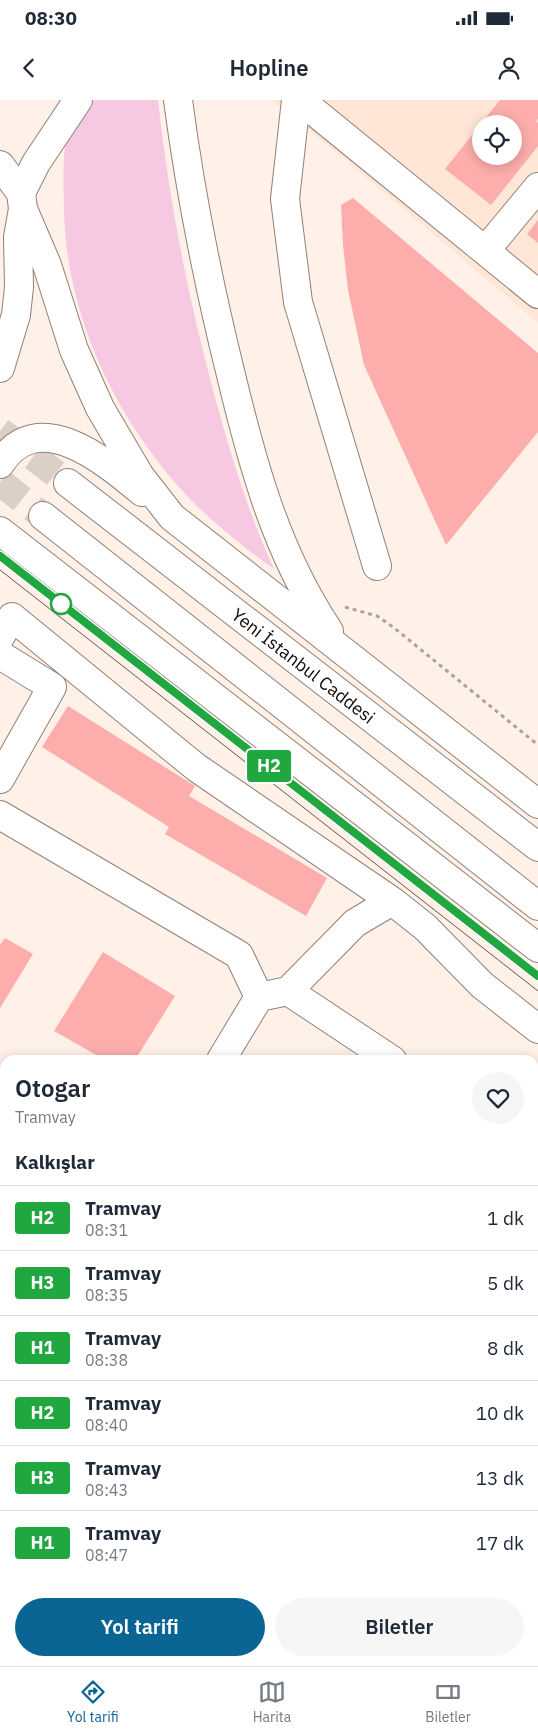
<!DOCTYPE html>
<html lang="tr">
<head>
<meta charset="utf-8">
<style>
  :root { --surface:#fff; --page:#f6f6f7; --text:#1f2937; --muted:#747a83; --line:#e0e1e3; --accent:#0a6595 }
  body { margin:0; font-family:"IBM Plex Sans",sans-serif; background:var(--page); color:var(--text); height:100vh; display:flex; flex-direction:column; font-size:19px; white-space:nowrap }
  * { box-sizing:border-box; margin:0 }
  p { font-size:16px; color:var(--muted) }
  .icon { flex:none; width:28px; height:28px; fill:none; stroke:currentColor; stroke-width:2; stroke-linecap:round; stroke-linejoin:round }
  .map { position:relative; flex:1; overflow:hidden }
  .drawer { position:absolute; left:0px; top:955px; width:539px; height:611px; display:flex; flex-direction:column; background:var(--surface); border-radius:15px 15px 0 0; box-shadow:0 2px 12px #0003 }
  .drawer>* { flex:none }
  .badge { padding:0 10px; border-radius:4px; font-size:18px; line-height:32px }
  .buttons { position:absolute; left:472px; top:15px; display:grid; gap:10px }
  .buttons a { display:grid; place-items:center; width:50px; height:50px; border-radius:50%; background:var(--surface); box-shadow:0 2px 12px #0003; font-size:25px }
  .map>.badge { position:absolute; translate:-50% -50%; box-shadow:0 0 0 2px #fff }
  h2 { padding:0 15px; font-size:19px; line-height:45px }
  .round { display:grid; place-items:center; flex:none; width:52px; height:52px; border-radius:26px; background:var(--page) }
  .head { display:flex; align-items:center; justify-content:space-between; height:85px; padding:0 15px }
  h1 { font-size:24px; font-weight:600; line-height:38px }
  .action { display:flex; gap:10px; margin-top:auto; padding:10px 15px }
  .action a { flex:1; height:58px; border-radius:30px; background:var(--accent); color:#fff; font-size:20px; font-weight:600; line-height:58px; text-align:center }
  .action a+a { background:var(--page); color:var(--text) }
  ul { padding:0; list-style:none }
  li { display:flex; align-items:center; gap:15px; height:65px; padding:0 15px; border-top:1px solid var(--line) }
  li div { flex:1 }
  li b { display:block; font-size:19px }
  li em { font-style:normal }
  li .badge { min-width:55px; font-weight:700; text-align:center }
  .status { display:flex; justify-content:space-between; align-items:center; height:35px; padding:0 25px; background:var(--surface); direction:ltr }
  .status svg { height:14px; fill:currentColor }
  header { display:flex; justify-content:space-between; align-items:center; height:65px; padding:0 15px; background:var(--surface); font-size:22px; font-weight:600 }
  .tab-bar { display:flex; justify-content:space-around; align-items:center; height:70px; border-top:1px solid var(--line); background:var(--surface); font-size:14px; color:var(--muted) }
  .tab-bar a { display:grid; justify-items:center; gap:2px }
  .tab-bar .selected { color:var(--accent) }
  .map>svg:first-child { display:block }
  .built { fill:#ffe6d6; fill-rule:evenodd }
  .green { fill:#f7c8e1 }
  .building { fill:#fdadac; fill-rule:evenodd }
  .lines { fill:none; stroke-linecap:round; stroke-linejoin:round }
  .highway-tunnel { stroke:#dbcfc6; stroke-width:28; stroke-dasharray:28 14; stroke-linecap:butt }
  .minor-casing { stroke:#918177; stroke-width:30 }
  .major-casing { stroke:#918177; stroke-width:30 }
  .highway-casing { stroke:#918177; stroke-width:30 }
  .path { stroke:#aea39b; stroke-width:3; stroke-dasharray:4 4; stroke-linecap:butt }
  .minor { stroke:#fff; stroke-width:28 }
  .major { stroke:#fff; stroke-width:28 }
  .highway { stroke:#fff; stroke-width:28 }
  .tram { stroke:#605852; stroke-width:1 }
  .line-casing { stroke:#fff; stroke-width:11 }
  .line { stroke:#21a73f; stroke-width:8 }
  .stop-dot { fill:#fff; stroke:#21a73f; stroke-width:2.5 }
  .labels { text-anchor:middle; dominant-baseline:central; stroke-width:4.5; stroke-linejoin:round; paint-order:stroke }
  .street-label { font-size:18px; fill:#120d09; stroke:#fff1e7 }
</style>
</head>
<body>
<div class="status"><b>08:30</b><svg viewBox="0 0 49 12"><path d="M0 12V9h3v3zM5 12V6h3v6zM10 12V3h3v9zM15 12V0h3v12zM26 1h20v11H26zM47 4h2v5h-2z"/></svg></div>
<header><svg class="icon" aria-label="back" viewBox="0 0 24 24"><path d="M15 5l-7 7 7 7"/></svg>Hopline<svg class="icon" aria-label="person" viewBox="0 0 24 24"><circle cx="12" cy="8" r="4"/><path d="M4 21q1-7 8-7t8 7"/></svg></header>
<div class="map">
<svg width="538" height="1566" viewBox="0 0 538 1566">
  <rect width="100%" height="100%" fill="#fff1e7"/>
  <path class="built" d="M271,0h267v223l-197,-167zM481,24h33v32h-33z"/>
  <path class="green" d="M90,0h68c11,102 31,202 58,301 16,58 33,114 58,168 -30,-22 -59,-44 -84,-70 -73,-77 -124,-182 -126,-289 0,-19 -3,-66 6,-83 4,-9 14,-18 20,-27z
    M538,1413v123l-3,1 -1,-117z"/>
  <path class="building" d="M500,0h38v19l-2,2 2,2v23l-47,59 -46,-36zM481,24h33v32h-33z
    M353,98l185,155v79l-92,113 -82,-180 -16,-75 -5,-45 -2,-40z
    M538,120v23l-11,-9z
    M68,606l127,80 -6,10 138,82 -21,38 -141,-82 4,-7 -127,-80z
    M5,838l28,16 -33,54v-63z
    M103,852l72,44 -40,64h-30l-51,-29z
    M0,1160l5,3v100l-5,-3z
    M5,1343v35l-5,-3v-25z
    M5,1496v52l-5,-3v-41z
    M186,1561h20l8,5h-31z"/>
  <g class="lines">
    <path class="highway-tunnel" d="M0,331l68,52
      M0,382l43,34"/>
    <defs>
      <path id="minor" d="M296,0l-11,99 13,103 79,264
        M300,0l238,194
        M485,151l53,-64
        M0,537l12,-20 185,151 195,133 33,26 57,58 56,44
        M0,555l52,32 -52,92
        M0,715l239,140 20,42
        M288,891l104,69
        M221,960l38,-63 29,-6 67,-68 37,-22
        M0,1082l5,3
        M534,1213l4,-5
        M534,1271l4,4
        M534,1384l4,-8
        M277,1561l8,5
        M106,1566l3,-5
        M431,1566l3,-5"/>
      <path id="major" d="M21,93l15,-30 42,-63"/>
      <g id="highway">
        <path d="M178,0c12,91 30,182 52,271 22,92 46,181 99,260"/>
        <path d="M0,65l21,28 2,16 -5,28 1,50 -3,28 -16,53"/>
        <path d="M23,109l24,56 27,85 26,58 40,68 32,41 366,287"/>
        <path d="M0,364c38,-60 106,-2 142,28"/>
        <path id="s1" d="M68,383l470,364"/>
        <path d="M43,416l495,390"/>
        <path d="M0,431l538,417"/>
      </g>
    </defs>
    <use href="#minor" class="minor-casing"/>
    <use href="#major" class="major-casing"/>
    <use href="#highway" class="highway-casing"/>
    <path class="path" d="M345,507l32,9 16,11 145,118"/>
    <use href="#minor" class="minor"/>
    <use href="#major" class="major"/>
    <use href="#highway" class="highway"/>
    <path class="tram" d="M0,456l538,420
      M0,470l538,421"/>
  </g>
  <g class="lines">
    <defs>
      <path id="line" d="M0,456l538,420"/>
    </defs>
    <use href="#line" class="line-casing"/>
    <use href="#line" class="line"/>
  </g>
  <circle class="stop-dot" cx="61" cy="504" r="10"/>
  <g class="labels">
    <g class="street-label">
      <text stroke="none"><textPath href="#s1" startOffset="298">Yeni İstanbul Caddesi</textPath></text>
    </g>
  </g>
</svg>
<div class="buttons">
<a><svg class="icon" aria-label="locate" viewBox="0 0 24 24"><circle cx="12" cy="12" r="6"/><path d="M12 2v4M12 18v4M2 12h4M18 12h4"/></svg></a>
</div>
<b class="badge" style="left:269px;top:666px;background:#21a73f;color:#fff">H2</b>
<section class="drawer">
<div class="head"><div><h1>Otogar</h1><p>Tramvay</p></div><a class="round"><svg class="icon" aria-label="heart" viewBox="0 0 24 24"><path d="M12 20l-8-8c-3-5 5-10 8-4 3-6 11-1 8 4z"/></svg></a></div>
<h2>Kalkışlar</h2>
<ul>
<li><span class="badge" style="background:#21a73f;color:#fff">H2</span><div><b>Tramvay</b><p>08:31</p></div><em>1 dk</em></li>
<li><span class="badge" style="background:#21a73f;color:#fff">H3</span><div><b>Tramvay</b><p>08:35</p></div><em>5 dk</em></li>
<li><span class="badge" style="background:#21a73f;color:#fff">H1</span><div><b>Tramvay</b><p>08:38</p></div><em>8 dk</em></li>
<li><span class="badge" style="background:#21a73f;color:#fff">H2</span><div><b>Tramvay</b><p>08:40</p></div><em>10 dk</em></li>
<li><span class="badge" style="background:#21a73f;color:#fff">H3</span><div><b>Tramvay</b><p>08:43</p></div><em>13 dk</em></li>
<li><span class="badge" style="background:#21a73f;color:#fff">H1</span><div><b>Tramvay</b><p>08:47</p></div><em>17 dk</em></li>
</ul>
<div class="action"><a>Yol tarifi</a><a>Biletler</a></div>
</section>
</div>
<nav class="tab-bar">
<a class="selected"><svg class="icon" aria-label="directions" viewBox="0 0 24 24"><path d="M12 3l9 9-9 9-9-9zM9 14v-3h6M13 9l2 2-2 2"/></svg>Yol tarifi</a>
<a><svg class="icon" aria-label="map" viewBox="0 0 24 24"><path d="M3 6l6-2 6 2 6-2v14l-6 2-6-2-6 2zM9 4v14M15 6v14"/></svg>Harita</a>
<a><svg class="icon" aria-label="tickets" viewBox="0 0 24 24"><path d="M3 7h18v10H3zM15 7v10"/></svg>Biletler</a>
</nav>
</body>
</html>
